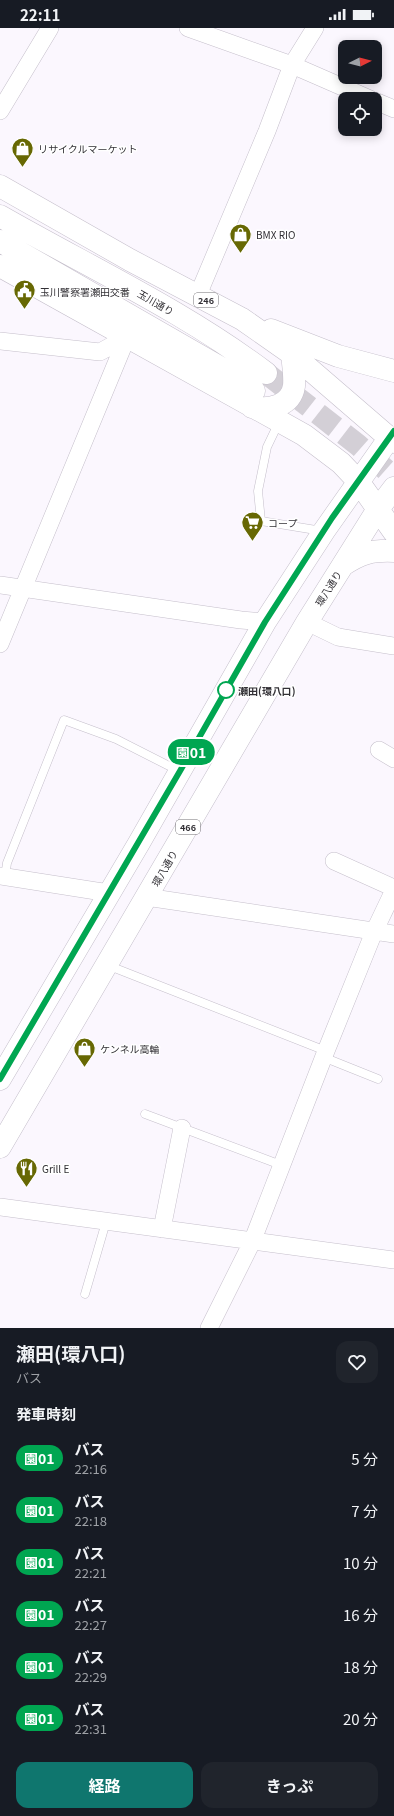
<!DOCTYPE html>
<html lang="ja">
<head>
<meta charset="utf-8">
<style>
  :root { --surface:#171b24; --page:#20242c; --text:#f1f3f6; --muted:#9ea1a6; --accent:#0f766e }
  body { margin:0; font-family:Georgia,"Noto Sans JP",serif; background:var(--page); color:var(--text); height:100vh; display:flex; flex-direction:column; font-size:15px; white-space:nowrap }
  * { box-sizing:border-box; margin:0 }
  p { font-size:13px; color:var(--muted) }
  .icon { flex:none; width:22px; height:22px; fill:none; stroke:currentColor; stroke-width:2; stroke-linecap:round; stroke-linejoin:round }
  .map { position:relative; height:1300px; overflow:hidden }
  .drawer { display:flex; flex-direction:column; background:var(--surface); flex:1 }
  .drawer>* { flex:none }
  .badge { padding:0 8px; border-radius:13px; font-size:14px; line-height:26px }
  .needle { width:26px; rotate:84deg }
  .controls { position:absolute; left:338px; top:12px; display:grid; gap:8px }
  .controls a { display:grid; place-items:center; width:44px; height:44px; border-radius:8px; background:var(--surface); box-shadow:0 2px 10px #0003; font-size:20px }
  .map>.badge { position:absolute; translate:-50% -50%; box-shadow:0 0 0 2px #fff }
  h2 { padding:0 16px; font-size:15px; line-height:36px }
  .round { display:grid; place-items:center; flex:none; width:42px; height:42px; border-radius:12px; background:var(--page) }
  .summary { display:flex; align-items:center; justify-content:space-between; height:68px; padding:0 16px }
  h1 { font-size:19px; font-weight:700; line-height:30px }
  .cta { display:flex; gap:8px; margin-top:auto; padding:8px 16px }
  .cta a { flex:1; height:46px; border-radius:12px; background:var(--accent); color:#fff; font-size:16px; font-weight:700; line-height:46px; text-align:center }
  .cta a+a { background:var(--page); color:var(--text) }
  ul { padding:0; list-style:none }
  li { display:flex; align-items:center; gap:12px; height:52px; padding:0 16px }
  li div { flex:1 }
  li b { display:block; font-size:15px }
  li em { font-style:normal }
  li .badge { min-width:44px; font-weight:700; text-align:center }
  .status { display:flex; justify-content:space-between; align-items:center; height:28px; padding:0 20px; background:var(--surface); direction:ltr }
  .status svg { height:11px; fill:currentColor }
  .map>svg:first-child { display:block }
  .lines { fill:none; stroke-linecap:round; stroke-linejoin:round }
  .trunk-tunnel { stroke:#d3cfd6; stroke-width:22; stroke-dasharray:22 11; stroke-linecap:butt }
  .service-casing { stroke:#c5bfcb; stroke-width:9 }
  .minor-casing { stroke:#c5bfcb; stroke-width:18 }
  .trunk-casing { stroke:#c5bfcb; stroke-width:23 }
  .service { stroke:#fff; stroke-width:8 }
  .minor { stroke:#fff; stroke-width:17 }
  .trunk { stroke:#fff; stroke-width:22 }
  .line-casing { stroke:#fff; stroke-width:9 }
  .line { stroke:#00a651; stroke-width:6 }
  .stop-dot { fill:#fff; stroke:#00a651; stroke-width:2 }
  .labels { text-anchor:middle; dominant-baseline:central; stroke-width:3; stroke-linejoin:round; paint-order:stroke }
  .shield { fill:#fff; stroke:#706e72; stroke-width:1 }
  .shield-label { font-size:9px; font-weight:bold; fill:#323035 }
  .poi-label { font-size:10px; fill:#323035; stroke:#fff; text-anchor:start }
  .street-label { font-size:10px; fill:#323035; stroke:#fff }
  .stop-label { font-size:10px; font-weight:bold; fill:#323035; stroke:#fff; text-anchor:start }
</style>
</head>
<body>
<div class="status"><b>22:11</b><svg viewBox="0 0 49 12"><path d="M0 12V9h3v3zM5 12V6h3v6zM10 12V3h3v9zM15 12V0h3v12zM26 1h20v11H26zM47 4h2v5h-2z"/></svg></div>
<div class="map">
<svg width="394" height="1300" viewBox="0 0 394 1300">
  <rect width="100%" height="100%" fill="#fbf7fe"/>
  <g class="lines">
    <path class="trunk-tunnel" d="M266,345l92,72 36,32"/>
    <defs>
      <path id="service" d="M279,394l-12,25 -9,44 3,30 61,10
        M5,849l2,-14 57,-143 52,19 63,32
        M107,937l219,86
        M323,1029l55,22
        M145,1086l136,51
        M85,1266l21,-72"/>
      <path id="minor" d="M188,0l104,37 78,34
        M375,73l19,8
        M0,83l50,-83
        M198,267l69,-164 25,-66 23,-37
        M0,313l100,11 27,-15
        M0,557l241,35 24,2
        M307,594l31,15 56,9
        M0,616l127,-307
        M379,722l15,9
        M334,833l60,27
        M0,848l109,17
        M146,869l248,37
        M0,1179l394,53
        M162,1201l20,-101
        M209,1300l43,-86 74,-191 48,-119 20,-42"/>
      <path id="trunk" d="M0,158l130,74 112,59 50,35 102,88
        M0,188c89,51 184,95 266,157
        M0,213l235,135 19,15
        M0,238l304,169 37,28 17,18 36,51
        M271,302l67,26 56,15
        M252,379c17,4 39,-1 42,-21 1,-10 -1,-22 -2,-32
        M343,537c18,-12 29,-15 51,-14
        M0,1051l139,-236 126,-221 59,-91 66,-94
        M0,1119l307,-525 71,-113 16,-21"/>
    </defs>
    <use href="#service" class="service-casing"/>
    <use href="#minor" class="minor-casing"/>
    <use href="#trunk" class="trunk-casing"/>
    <use href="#service" class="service"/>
    <use href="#minor" class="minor"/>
    <use href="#trunk" class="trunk"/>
  </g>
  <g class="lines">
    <defs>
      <path id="line" d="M0,1051l180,-308 85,-149 67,-104 62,-87"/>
    </defs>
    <use href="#line" class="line-casing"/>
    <use href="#line" class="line"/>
  </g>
  <defs>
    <symbol id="shop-pin" viewBox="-11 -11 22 30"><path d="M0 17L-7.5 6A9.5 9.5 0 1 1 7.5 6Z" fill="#676803" stroke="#fff"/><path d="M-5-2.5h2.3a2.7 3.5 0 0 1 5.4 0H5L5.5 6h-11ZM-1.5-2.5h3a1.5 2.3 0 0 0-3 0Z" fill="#fff"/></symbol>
    <symbol id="civic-pin" viewBox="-11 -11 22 30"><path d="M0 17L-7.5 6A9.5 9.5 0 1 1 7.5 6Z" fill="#676803" stroke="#fff"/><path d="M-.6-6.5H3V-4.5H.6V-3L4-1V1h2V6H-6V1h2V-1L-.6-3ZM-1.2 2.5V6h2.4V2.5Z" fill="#fff"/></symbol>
    <symbol id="supermarket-pin" viewBox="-11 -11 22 30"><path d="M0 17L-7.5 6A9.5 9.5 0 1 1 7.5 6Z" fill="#676803" stroke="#fff"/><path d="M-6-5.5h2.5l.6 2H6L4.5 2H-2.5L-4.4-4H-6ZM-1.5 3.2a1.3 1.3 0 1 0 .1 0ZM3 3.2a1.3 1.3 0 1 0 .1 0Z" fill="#fff"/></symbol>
    <symbol id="restaurant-pin" viewBox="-11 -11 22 30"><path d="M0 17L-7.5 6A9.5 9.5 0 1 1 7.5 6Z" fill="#676803" stroke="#fff"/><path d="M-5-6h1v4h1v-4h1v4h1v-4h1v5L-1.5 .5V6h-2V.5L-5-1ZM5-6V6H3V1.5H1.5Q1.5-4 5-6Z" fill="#fff"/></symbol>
  </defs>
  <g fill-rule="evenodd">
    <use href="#shop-pin" x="10" y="108" width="25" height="34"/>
    <use href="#shop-pin" x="228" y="194" width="25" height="34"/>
    <use href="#civic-pin" x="12" y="250" width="25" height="34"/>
    <use href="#supermarket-pin" x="240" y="482" width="25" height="34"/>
    <use href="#shop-pin" x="72" y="1008" width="25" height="34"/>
    <use href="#restaurant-pin" x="14" y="1128" width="25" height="34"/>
  </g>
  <circle class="stop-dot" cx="226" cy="662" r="8"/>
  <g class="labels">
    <g class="shield">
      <rect x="194" y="265" width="24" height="14" rx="3"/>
      <rect x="176" y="792" width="24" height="14" rx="3"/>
    </g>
    <g class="shield-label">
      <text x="206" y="272">246</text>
      <text x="188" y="799">466</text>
    </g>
    <g class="poi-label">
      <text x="38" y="120">リサイクルマーケット</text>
      <text x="256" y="206">BMX RIO</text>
      <text x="40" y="263">玉川警察署瀬田交番</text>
      <text x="268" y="494">コープ</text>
      <text x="100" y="1020">ケンネル高輪</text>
      <text x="42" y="1140">Grill E</text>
    </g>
    <g class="street-label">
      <text transform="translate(156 274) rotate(30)">玉川通り</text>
      <text transform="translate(328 560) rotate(-58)">環八通り</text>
      <text transform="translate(164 840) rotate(-60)">環八通り</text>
    </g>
    <g class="stop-label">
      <text x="238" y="662">瀬田(環八口)</text>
    </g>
  </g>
</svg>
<div class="controls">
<a><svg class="needle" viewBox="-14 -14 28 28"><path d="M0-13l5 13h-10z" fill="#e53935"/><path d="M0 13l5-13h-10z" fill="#9ea1a6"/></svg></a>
<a><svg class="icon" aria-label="locate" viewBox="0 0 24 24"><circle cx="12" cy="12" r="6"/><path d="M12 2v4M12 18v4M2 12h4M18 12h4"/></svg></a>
</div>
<b class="badge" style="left:191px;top:724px;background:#00a651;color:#fff">園01</b>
</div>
<section class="drawer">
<div class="summary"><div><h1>瀬田(環八口)</h1><p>バス</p></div><a class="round"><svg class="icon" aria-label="heart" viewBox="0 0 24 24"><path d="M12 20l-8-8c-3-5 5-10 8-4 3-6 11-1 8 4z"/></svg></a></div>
<h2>発車時刻</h2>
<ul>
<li><span class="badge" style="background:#00a651;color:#fff">園01</span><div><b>バス</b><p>22:16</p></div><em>5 分</em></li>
<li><span class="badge" style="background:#00a651;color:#fff">園01</span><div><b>バス</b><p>22:18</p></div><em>7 分</em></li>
<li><span class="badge" style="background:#00a651;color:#fff">園01</span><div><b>バス</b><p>22:21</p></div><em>10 分</em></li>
<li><span class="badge" style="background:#00a651;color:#fff">園01</span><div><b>バス</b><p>22:27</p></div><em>16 分</em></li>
<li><span class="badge" style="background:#00a651;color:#fff">園01</span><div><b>バス</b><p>22:29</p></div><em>18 分</em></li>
<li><span class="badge" style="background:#00a651;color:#fff">園01</span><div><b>バス</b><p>22:31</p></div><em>20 分</em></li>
</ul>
<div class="cta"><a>経路</a><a>きっぷ</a></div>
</section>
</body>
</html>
